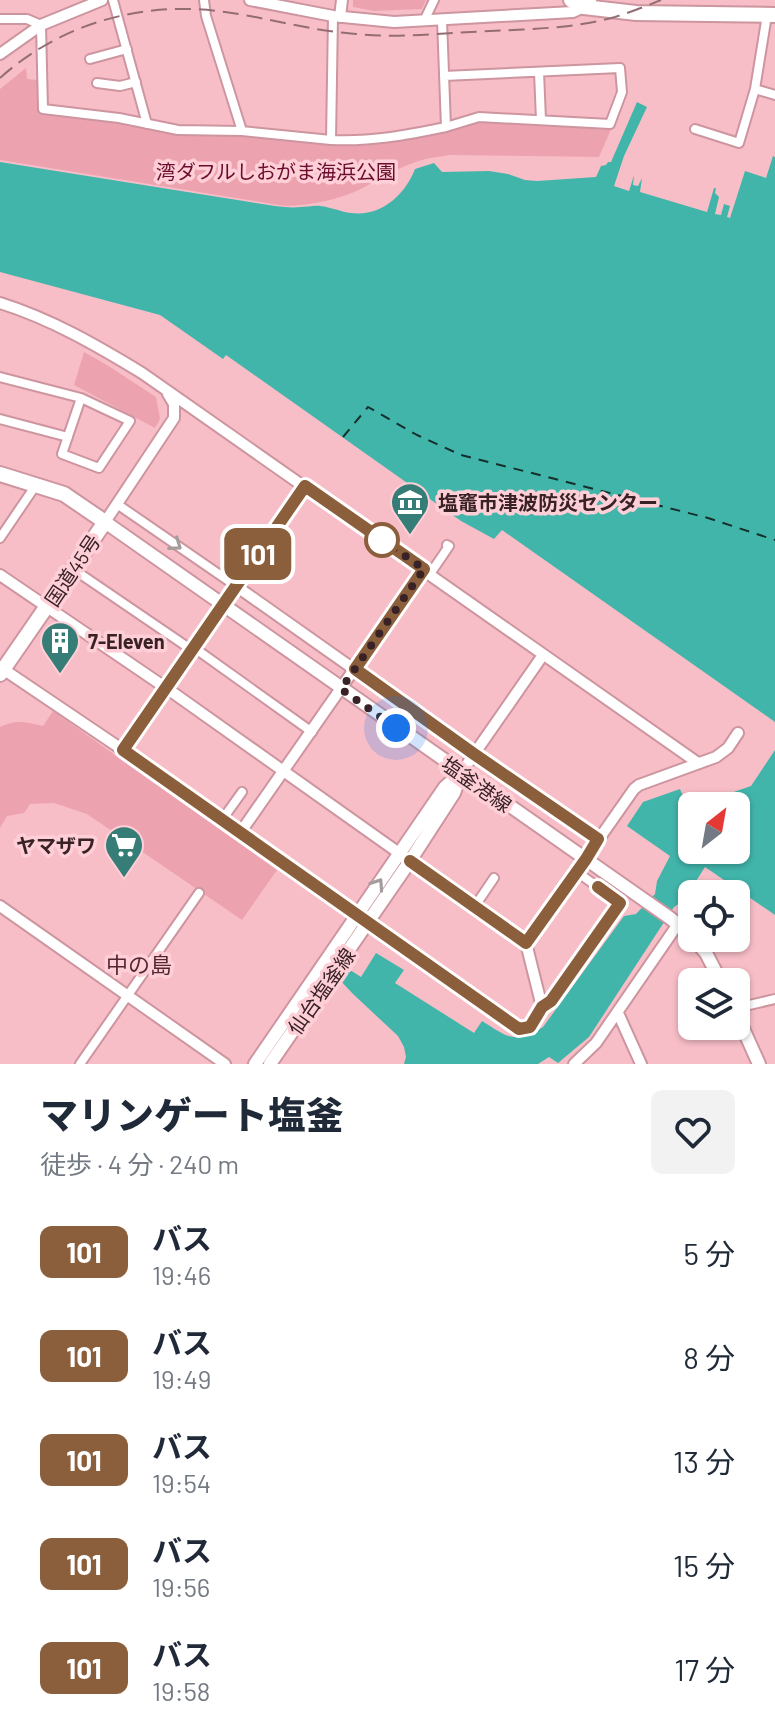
<!DOCTYPE html>
<html lang="ja">
<head>
<meta charset="utf-8">
<style>
  :root { --surface:#fff; --page:#f2f2f3; --text:#1f2937; --muted:#747a83 }
  body { margin:0; font-family:Barlow,"Noto Sans JP",sans-serif; background:var(--page); color:var(--text); height:100vh; display:flex; flex-direction:column; font-size:30px; white-space:nowrap }
  * { box-sizing:border-box; margin:0 }
  p { font-size:26px; color:var(--muted) }
  .icon { flex:none; width:44px; height:44px; fill:none; stroke:currentColor; stroke-width:2; stroke-linecap:round; stroke-linejoin:round }
  .map { position:relative; height:1064px; overflow:hidden }
  .drawer { display:flex; flex-direction:column; background:var(--surface); flex:1 }
  .drawer>* { flex:none }
  .badge { padding:0 16px; border-radius:12px; font-size:28px; line-height:52px }
  .needle { width:52px; rotate:31deg }
  .tools { position:absolute; left:678px; top:792px; display:grid; gap:16px }
  .tools a { display:grid; place-items:center; width:72px; height:72px; border-radius:12px; background:var(--surface); box-shadow:0 2px 6px #0004; font-size:40px }
  .you { position:absolute; width:40px; height:40px; margin:-20px; border:6px solid #fff; border-radius:50%; background:#1a73e8; box-shadow:0 0 0 12px #1a73e833 }
  .map>.badge { position:absolute; translate:-50% -50%; box-shadow:0 0 0 4px #fff }
  .round { display:grid; place-items:center; flex:none; width:84px; height:84px; border-radius:12px; background:var(--page) }
  .summary { display:flex; align-items:center; justify-content:space-between; height:136px; padding:0 40px }
  h1 { font-size:38px; font-weight:800; line-height:60px }
  ul { padding:0; list-style:none }
  li { display:flex; align-items:center; gap:24px; height:104px; padding:0 40px }
  li div { flex:1 }
  li b { display:block; font-size:30px }
  li em { font-style:normal }
  li .badge { min-width:88px; font-weight:700; text-align:center }
  .map>svg:first-child { display:block }
  .green { fill:#eda2b0 }
  .water { fill:#42b5ab }
  .lines { fill:none; stroke-linecap:round; stroke-linejoin:round }
  .ferry { stroke:#152f2c; stroke-width:2; stroke-dasharray:10 8; stroke-linecap:butt }
  .minor-casing { stroke:#cd959f; stroke-width:12 }
  .tertiary-casing { stroke:#cd959f; stroke-width:14 }
  .primary-casing { stroke:#cd959f; stroke-width:16 }
  .trunk-casing { stroke:#cd959f; stroke-width:18 }
  .minor { stroke:#fff; stroke-width:8 }
  .tertiary { stroke:#fff; stroke-width:10 }
  .primary { stroke:#fff; stroke-width:12 }
  .trunk { stroke:#fff; stroke-width:14 }
  .rail { stroke:#946d73; stroke-width:2; stroke-dasharray:16 8; stroke-linecap:butt }
  .oneway { stroke:#a59c9d }
  .line-casing { stroke:#fff; stroke-width:18 }
  .line { stroke:#8b5e3c; stroke-width:12 }
  .walk { stroke:#382226; stroke-width:8; stroke-dasharray:0 14.4 }
  .stop-dot { fill:#fff; stroke:#8b5e3c; stroke-width:4 }
  .labels { text-anchor:middle; dominant-baseline:central; stroke-width:7; stroke-linejoin:round; paint-order:stroke }
  .park-label { font-size:20px; fill:#6a0c2d; stroke:#fecfd6 }
  .poi-label { font-size:20px; font-weight:bold; fill:#382226; stroke:#fecfd6; text-anchor:start }
  .street-label { font-size:20px; fill:#382226; stroke:#fecfd6 }
  .neighbourhood-label { font-size:22px; fill:#552732; stroke:#fecfd6 }
</style>
</head>
<body>
<div class="map">
<svg width="775" height="1064" viewBox="0 0 775 1064">
  <rect width="100%" height="100%" fill="#f8bec8"/>
  <path class="green" d="M353,0h73l-4,9 -48,2 -21,-4z
    M26,68l1,11 11,1v34l87,10 55,10h62l107,11 43,-3 51,-10 38,-12 131,7 -13,30 -149,-2c-12,2 -25,3 -37,8 -18,6 -33,16 -50,25 -25,12 -51,17 -78,18l-285,-46v-71z
    M84,352l23,13 49,32 4,22 -5,9 -81,-43z
    M53,711l224,159 -35,50 -155,-106 -33,-11 -24,1 -6,9 -17,3 -7,12v-101c17,-8 25,-5 43,-1z"/>
  <path class="water" d="M637,102l10,5 -23,49 -10,30 15,5 5,-16 -1,10 5,1 4,-8 -2,14 67,20 7,-24h2l-1,5 4,4 -4,17 6,1 3,-11 6,2 -3,11 3,1 15,-47 21,7 7,-22 2,1v565l-273,-192 -8,9 -33,-18 -235,-166 -3,4 -63,-44 -160,-43v-110l275,44c9,1 17,2 26,1 6,0 13,-2 19,-1 11,1 21,6 31,7 30,4 54,-18 64,-44l19,-6 8,9 47,-1 19,3 17,6 12,1 59,-4 5,-11 5,-1 2,-3h3z
    M775,750v165l-70,-48 -21,33 -10,7 -85,130 -31,26 -9,-6 -11,7h-134l2,-7 -2,-10 -6,-11 -45,-42 -14,-15 8,-11 14,9 15,-24 28,17 -9,13 79,50 8,-12c26,16 32,24 61,6l81,-111 12,-2 19,-20 2,-13 13,-25 -43,-30 16,-24 37,-13 8,19 4,-1v43h44v-44h-43l58,-20z"/>
  <g class="lines">
    <path class="ferry" d="M343,437l25,-30 49,28 44,20 247,63 67,22"/>
    <defs>
      <path id="minor" d="M113,0l34,124
        M204,0l2,16 36,115
        M0,19h27l14,6 2,84 76,9 59,12 64,1 89,9 2,-124
        M424,21l10,-21
        M90,59l37,-10
        M539,72l2,48
        M444,76l176,-8 2,24 -12,32 -131,-7 -33,10
        M97,83l23,3 16,-4
        M755,89l20,6
        M695,129l44,14 16,-54 12,-74
        M331,140c40,2 76,-5 115,-13l-4,-107
        M0,377l81,21 49,23 -31,47 -37,-14 19,-56
        M0,419l68,18
        M117,504l119,82
        M0,538l36,-53
        M73,569l113,77 7,1 119,85
        M430,574l19,-28 -2,-1
        M222,820l20,-28
        M475,906l19,-28
        M542,1007l9,-6 69,-98 -43,-31
        M736,1008l39,-9
        M80,1064l119,-171"/>
      <path id="tertiary" d="M250,0l83,16 61,6 179,-10 11,-5 7,-7
        M340,17l2,-17
        M0,54l41,-29 61,-25
        M0,303c51,16 96,42 142,70l556,390
        M105,522l69,-104v-14l-6,-10
        M0,575l172,117 227,161
        M236,586l238,168 124,85
        M3,669l120,81 396,279 11,-2 12,-20 -16,-64 -116,-82
        M123,750l182,-264
        M461,773l82,-118
        M240,833l184,-264
        M0,906l225,158
        M526,943l108,-154 5,-4 77,-28 12,-9 10,-15
        M618,1013l23,51
        M574,1064l22,-21 82,-119"/>
      <path id="primary" d="M105,522l565,396 22,18
        M693,938l13,15 15,29
        M736,1013l23,51
        M255,1064l190,-277 16,-14
        M270,1064l140,-203 44,-68 6,-17"/>
      <path id="trunk" d="M571,0l13,7 52,6 139,2
        M0,474l64,20 41,28 -105,152"/>
    </defs>
    <use href="#minor" class="minor-casing"/>
    <use href="#tertiary" class="tertiary-casing"/>
    <use href="#primary" class="primary-casing"/>
    <use href="#trunk" class="trunk-casing"/>
    <use href="#minor" class="minor"/>
    <use href="#tertiary" class="tertiary"/>
    <use href="#primary" class="primary"/>
    <use href="#trunk" class="trunk"/>
    <path class="rail" d="M0,78c61,-55 144,-78 225,-66 44,6 87,19 131,22 39,4 77,0 115,-2 48,-3 98,-2 144,-15 16,-5 31,-11 46,-17"/>
  </g>
  <defs><path id="oneway-chevron" d="M-2-3.5L2.5 0L-2 3.5" fill="none" stroke-width="1.6" stroke-linecap="round" stroke-linejoin="round" transform="scale(2)"/></defs>
  <g class="oneway">
    <use href="#oneway-chevron" transform="translate(176 545) rotate(35)"/>
    <use href="#oneway-chevron" transform="translate(378 884) rotate(-56)"/>
  </g>
  <g class="lines">
    <defs>
      <path id="line" d="M410,861l116,82 60,-84 12,-20 -124,-85 -119,-85 69,-100 -119,-83 -182,264 396,279 11,-2 12,-20 9,-6 69,-98 -22,-16"/>
    </defs>
    <use href="#line" class="line-casing"/>
    <use href="#line" class="line"/>
    <path class="walk" d="M382,540l42,29 -83,120 55,39"/>
  </g>
  <defs>
    <symbol id="museum-pin" viewBox="-11 -11 22 30"><path d="M0 17L-7.5 6A9.5 9.5 0 1 1 7.5 6Z" fill="#367d77" stroke="#fecfd6"/><path d="M0-6L6-3V-2H-6V-3ZM-5-1h2V3h-2ZM-1-1h2V3h-2ZM3-1h2V3H3ZM-6 4H6V6H-6Z" fill="#fff"/></symbol>
    <symbol id="building-pin" viewBox="-11 -11 22 30"><path d="M0 17L-7.5 6A9.5 9.5 0 1 1 7.5 6Z" fill="#367d77" stroke="#fecfd6"/><path d="M-4-6H4V6H1V3H-1V6H-4ZM-2.5-4.3h1.7v1.8h-1.7ZM.8-4.3h1.7v1.8H.8ZM-2.5-1h1.7V.8h-1.7ZM.8-1h1.7V.8H.8Z" fill="#fff"/></symbol>
    <symbol id="supermarket-pin" viewBox="-11 -11 22 30"><path d="M0 17L-7.5 6A9.5 9.5 0 1 1 7.5 6Z" fill="#367d77" stroke="#fecfd6"/><path d="M-6-5.5h2.5l.6 2H6L4.5 2H-2.5L-4.4-4H-6ZM-1.5 3.2a1.3 1.3 0 1 0 .1 0ZM3 3.2a1.3 1.3 0 1 0 .1 0Z" fill="#fff"/></symbol>
  </defs>
  <g fill-rule="evenodd">
    <use href="#museum-pin" x="388" y="480" width="44" height="60"/>
    <use href="#building-pin" x="38" y="619" width="44" height="60"/>
    <use href="#supermarket-pin" x="102" y="823" width="44" height="60"/>
  </g>
  <circle class="stop-dot" cx="382" cy="540" r="16"/>
  <g class="labels">
    <g class="park-label">
      <text x="276" y="171">湾ダフルしおがま海浜公園</text>
    </g>
    <g class="poi-label">
      <text x="438" y="502">塩竈市津波防災センター</text>
      <text x="88" y="641">7-Eleven</text>
      <text x="96" y="845" text-anchor="end">ヤマザワ</text>
    </g>
    <g class="street-label">
      <text transform="translate(72 570) rotate(-56)">国道45号</text>
      <text transform="translate(477 784) rotate(35)">塩釜港線</text>
      <text transform="translate(321 991) rotate(-55)">仙台塩釜線</text>
    </g>
    <g class="neighbourhood-label">
      <text x="139" y="964">中の島</text>
    </g>
  </g>
</svg>
<div class="tools">
<a><svg class="needle" viewBox="-14 -14 28 28"><path d="M0-13l5 13h-10z" fill="#e53935"/><path d="M0 13l5-13h-10z" fill="#747a83"/></svg></a>
<a><svg class="icon" aria-label="locate" viewBox="0 0 24 24"><circle cx="12" cy="12" r="6"/><path d="M12 2v4M12 18v4M2 12h4M18 12h4"/></svg></a>
<a><svg class="icon" aria-label="layers" viewBox="0 0 24 24"><path d="M12 4l9 5-9 5-9-5zM3 14l9 5 9-5"/></svg></a>
</div>
<div class="you" style="left:396px;top:728px"></div>
<b class="badge" style="left:258px;top:554px;background:#8b5e3c;color:#fff">101</b>
</div>
<section class="drawer">
<div class="summary"><div><h1>マリンゲート塩釜</h1><p>徒歩 · 4 分 · 240 m</p></div><a class="round"><svg class="icon" aria-label="heart" viewBox="0 0 24 24"><path d="M12 20l-8-8c-3-5 5-10 8-4 3-6 11-1 8 4z"/></svg></a></div>
<ul>
<li><span class="badge" style="background:#8b5e3c;color:#fff">101</span><div><b>バス</b><p>19:46</p></div><em>5 分</em></li>
<li><span class="badge" style="background:#8b5e3c;color:#fff">101</span><div><b>バス</b><p>19:49</p></div><em>8 分</em></li>
<li><span class="badge" style="background:#8b5e3c;color:#fff">101</span><div><b>バス</b><p>19:54</p></div><em>13 分</em></li>
<li><span class="badge" style="background:#8b5e3c;color:#fff">101</span><div><b>バス</b><p>19:56</p></div><em>15 分</em></li>
<li><span class="badge" style="background:#8b5e3c;color:#fff">101</span><div><b>バス</b><p>19:58</p></div><em>17 分</em></li>
</ul>
</section>
</body>
</html>
